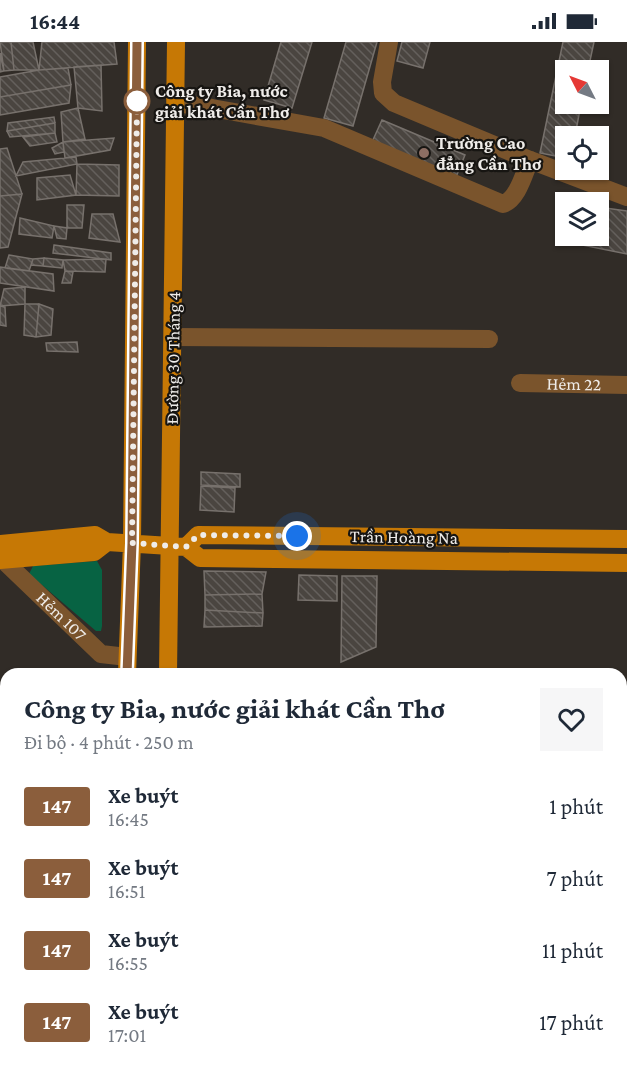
<!DOCTYPE html>
<html lang="vi">
<head>
<meta charset="utf-8">
<style>
  :root { --surface:#fff; --page:#f6f6f7; --text:#1f2937; --muted:#747a83 }
  body { margin:0; font-family:"Crimson Pro",serif; background:var(--page); color:var(--text); height:100vh; display:flex; flex-direction:column; font-size:22px; white-space:nowrap }
  * { box-sizing:border-box; margin:0 }
  p { font-size:20px; color:var(--muted) }
  .icon { flex:none; width:33px; height:33px; fill:none; stroke:currentColor; stroke-width:2; stroke-linecap:round; stroke-linejoin:round }
  .map { position:relative; flex:1; overflow:hidden }
  .panel { position:absolute; left:0px; top:626px; width:627px; height:404px; display:flex; flex-direction:column; background:var(--surface); border-radius:18px 18px 0 0; box-shadow:0 2px 4px #0004 }
  .panel>* { flex:none }
  .badge { padding:0 12px; border-radius:4px; font-size:21px; line-height:39px }
  .needle { width:39px; rotate:312deg }
  .controls { position:absolute; left:555px; top:18px; display:grid; gap:12px }
  .controls a { display:grid; place-items:center; width:54px; height:54px; border-radius:0px; background:var(--surface); box-shadow:0 2px 4px #0004; font-size:30px }
  .you { position:absolute; width:30px; height:30px; margin:-15px; border:4px solid #fff; border-radius:50%; background:#1a73e8; box-shadow:0 0 0 9px #1a73e833 }
  .map>.badge { position:absolute; translate:-50% -50%; box-shadow:0 0 0 3px #fff }
  .round { display:grid; place-items:center; flex:none; width:63px; height:63px; border-radius:0px; background:var(--page) }
  .head { display:flex; align-items:center; justify-content:space-between; height:102px; padding:0 24px }
  h1 { font-size:28px; font-weight:700; line-height:45px }
  ul { padding:0; list-style:none }
  li { display:flex; align-items:center; gap:18px; height:72px; padding:0 24px }
  li div { flex:1 }
  li b { display:block; font-size:22px }
  li em { font-style:normal }
  li .badge { min-width:66px; font-weight:700; text-align:center }
  .status { display:flex; justify-content:space-between; align-items:center; height:42px; padding:0 30px; background:var(--surface); direction:ltr }
  .status svg { height:16px; fill:currentColor }
  .map>svg:first-child { display:block }
  .grass { fill:#076343 }
  .building { fill:url(#building-back-hatch); stroke:#77716c; stroke-width:1.5 }
  .lines { fill:none; stroke-linecap:round; stroke-linejoin:round }
  .minor { stroke:#7a542c; stroke-width:18 }
  .major { stroke:#c67805; stroke-width:18 }
  .line-casing { stroke:#fff; stroke-width:14 }
  .line { stroke:#8b5e3c; stroke-width:9 }
  .walk { stroke:#efece9; stroke-width:6; stroke-dasharray:0 10.8 }
  .stop-dot { fill:#fff; stroke:#8b5e3c; stroke-width:3 }
  .education-dot { fill:#8d6e63; stroke:#171512; stroke-width:2 }
  .labels { text-anchor:middle; dominant-baseline:central; stroke-width:4.5; stroke-linejoin:round; paint-order:stroke }
  .stop-label { font-size:18px; font-weight:bold; fill:#efece9; stroke:#171512; text-anchor:start }
  .poi-label { font-size:18px; font-weight:bold; fill:#efece9; stroke:#171512; text-anchor:start }
  .street-label { font-size:18px; fill:#efece9; stroke:#171512 }
</style>
</head>
<body>
<div class="status"><b>16:44</b><svg viewBox="0 0 49 12"><path d="M0 12V9h3v3zM5 12V6h3v6zM10 12V3h3v9zM15 12V0h3v12zM26 1h20v11H26zM47 4h2v5h-2z"/></svg></div>
<div class="map">
<svg width="627" height="1028" viewBox="0 0 627 1028">
  <defs>
    <pattern id="building-back-hatch" width="6" height="6" patternUnits="userSpaceOnUse" patternTransform="scale(1.5)"><rect width="6" height="6" fill="#4a4540"/><path d="M-1 5l2 2M0 0l6 6M5-1l2 2" fill="none" stroke="#64605c"/></pattern>
  </defs>
  <rect width="100%" height="100%" fill="#312c27"/>
  <path class="grass" d="M97,519l5,9v56l-1,5h-5l-67,-57 4,-8z"/>
  <path class="building" d="M0,0h11l3,28 -10,1z
    M11,0h22l6,28h-25z
    M42,0h72l3,22 -78,6z
    M281,0h31l-20,66 -28,-8z
    M346,0h31l-24,84 -29,-8z
    M402,0h28l-7,26 -26,-7z
    M563,0h31l-6,28h-22v34h15l-6,32h-9v22l-26,-5z
    M0,11l4,18 -4,1z
    M101,23l1,46 -24,-3 -4,-41z
    M68,26l3,17 -71,12v-20l39,-7z
    M71,43l-2,18 -69,12v-18z
    M78,66l7,31 -22,3 -2,-30z
    M54,75l1,6 -48,8 1,-8z
    M382,78l83,35 -9,22 -84,-35z
    M55,81v10l-45,4 -3,-6z
    M55,91l2,9 -27,4 -7,-9z
    M114,96l-4,12 -45,8 -2,-16z
    M63,100l1,10 -9,2 -3,-6z
    M7,106l15,46 -22,2v-47z
    M76,115l1,7 -61,12 7,-14z
    M77,122l42,1v31l-43,-1z
    M70,133l6,20 -39,5v-22z
    M22,152l-14,53 -8,1v-52z
    M67,163h17l-2,23h-15z
    M598,165l29,4v43l-60,-12 2,-6h29z
    M92,172h21l7,28 -31,-4z
    M20,176l34,8 -2,12 -33,-4z
    M54,184l13,2 -1,11 -9,-1z
    M54,203l57,8v7l-58,-7z
    M9,213l24,4 -4,12 -24,-3z
    M44,216l-1,8 -12,-1 2,-6z
    M44,216l19,2 -1,8 -19,-2z
    M106,217l-1,13 -40,-1 -2,-11z
    M0,225l53,7 1,17 -54,-8z
    M65,229l8,1 -2,11h-9z
    M25,245v17l-25,2 4,-17z
    M25,262h14l-3,33 -12,-2z
    M39,262l14,5 -2,26 -15,2z
    M0,264l5,1 1,19 -6,-1z
    M77,300l1,10 -31,-1 -1,-8z
    M201,430l39,2v13l-39,-2z
    M201,444l34,2 -1,24 -34,-2z
    M204,529l62,1 -4,22 -57,1z
    M299,533l38,1v25l-39,-1z
    M342,534h35l-1,71 -35,15z
    M262,552l1,19 -58,-3v-15z
    M205,568l58,3 -1,13 -58,1z
    M5,753l1,1v32l-6,-5v-21z
    M0,791l6,4v51l-6,-5z
    M0,871l6,5v31l-6,8z
    M624,912l3,2v41l-6,-2v-34z"/>
  <g class="lines">
    <g class="minor">
      <path d="M389,0l-7,40 1,11 11,10 136,57 97,37"/>
      <path d="M176,61l36,5 112,20 179,76c15,-5 21,-31 27,-44"/>
      <path d="M173,295l316,2"/>
      <path id="s1" d="M520,341l107,2"/>
      <path id="s2" d="M3,518l98,94 26,3"/>
      <path d="M621,671l6,-1"/>
      <path d="M621,906l6,1"/>
      <path d="M443,1023l9,5"/>
    </g>
    <path class="major" d="M0,502l95,-9 12,7 79,5 14,11 427,5
      M186,505l12,-12 429,4
      M0,518l94,-8 13,-10
      M127,632l5,-131 5,-501
      M168,632l8,-632
      M125,1028v-5
      M165,1028v-5"/>
  </g>
  <g class="lines">
    <defs>
      <path id="line" d="M127,632l5,-131 5,-501"/>
    </defs>
    <use href="#line" class="line-casing"/>
    <use href="#line" class="line"/>
    <path class="walk" d="M137,59l-5,442 54,4 12,-12 99,1"/>
  </g>
  <circle class="stop-dot" cx="137" cy="59" r="12"/>
  <circle class="education-dot" cx="424" cy="111" r="6"/>
  <g class="labels">
    <g class="stop-label">
      <text x="155" y="49">Công ty Bia, nước<tspan x="155" dy="21">giải khát Cần Thơ</tspan></text>
    </g>
    <g class="poi-label">
      <text x="436" y="101">Trường Cao<tspan x="436" dy="21">đẳng Cần Thơ</tspan></text>
    </g>
    <g class="street-label">
      <text transform="translate(173 316) rotate(-89)">Đường 30 Tháng 4</text>
      <text stroke="none"><textPath href="#s1" startOffset="54">Hẻm 22</textPath></text>
      <text transform="translate(404 495) rotate(1)">Trần Hoàng Na</text>
      <text stroke="none"><textPath href="#s2" startOffset="81">Hẻm 107</textPath></text>
    </g>
  </g>
</svg>
<div class="controls">
<a><svg class="needle" viewBox="-14 -14 28 28"><path d="M0-13l5 13h-10z" fill="#e53935"/><path d="M0 13l5-13h-10z" fill="#747a83"/></svg></a>
<a><svg class="icon" aria-label="locate" viewBox="0 0 24 24"><circle cx="12" cy="12" r="6"/><path d="M12 2v4M12 18v4M2 12h4M18 12h4"/></svg></a>
<a><svg class="icon" aria-label="layers" viewBox="0 0 24 24"><path d="M12 4l9 5-9 5-9-5zM3 14l9 5 9-5"/></svg></a>
</div>
<div class="you" style="left:297px;top:494px"></div>
<section class="panel">
<div class="head"><div><h1>Công ty Bia, nước giải khát Cần Thơ</h1><p>Đi bộ · 4 phút · 250 m</p></div><a class="round"><svg class="icon" aria-label="heart" viewBox="0 0 24 24"><path d="M12 20l-8-8c-3-5 5-10 8-4 3-6 11-1 8 4z"/></svg></a></div>
<ul>
<li><span class="badge" style="background:#8b5e3c;color:#fff">147</span><div><b>Xe buýt</b><p>16:45</p></div><em>1 phút</em></li>
<li><span class="badge" style="background:#8b5e3c;color:#fff">147</span><div><b>Xe buýt</b><p>16:51</p></div><em>7 phút</em></li>
<li><span class="badge" style="background:#8b5e3c;color:#fff">147</span><div><b>Xe buýt</b><p>16:55</p></div><em>11 phút</em></li>
<li><span class="badge" style="background:#8b5e3c;color:#fff">147</span><div><b>Xe buýt</b><p>17:01</p></div><em>17 phút</em></li>
</ul>
</section>
</div>
</body>
</html>
